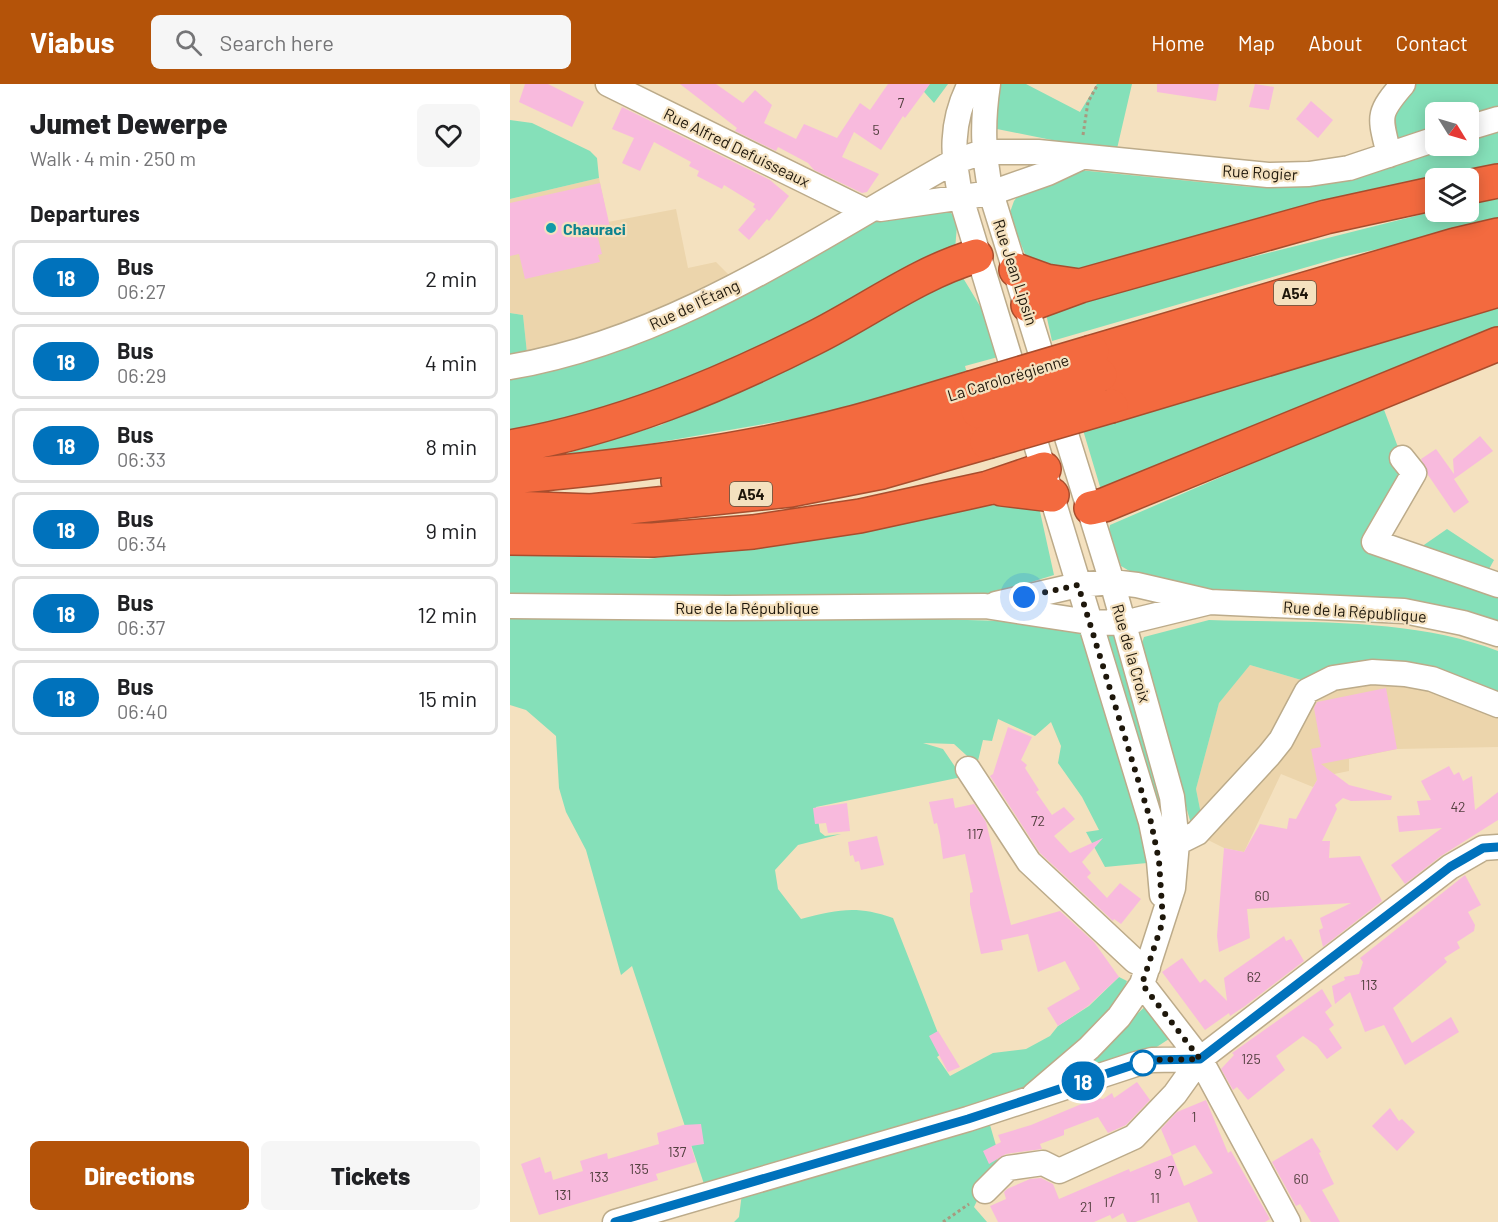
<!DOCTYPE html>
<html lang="en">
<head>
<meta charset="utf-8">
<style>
  :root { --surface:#fff; --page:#f6f6f6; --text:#202124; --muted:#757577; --line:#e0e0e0; --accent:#b45309 }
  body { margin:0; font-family:Barlow,sans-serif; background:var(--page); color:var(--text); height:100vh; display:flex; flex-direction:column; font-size:22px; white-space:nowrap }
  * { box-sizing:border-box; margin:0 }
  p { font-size:20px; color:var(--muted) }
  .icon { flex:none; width:33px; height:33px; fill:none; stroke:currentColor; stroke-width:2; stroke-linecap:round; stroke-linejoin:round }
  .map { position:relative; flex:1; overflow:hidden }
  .side { display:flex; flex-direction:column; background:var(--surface); width:510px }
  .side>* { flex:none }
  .badge { padding:0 12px; border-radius:20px; font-size:21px; line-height:39px }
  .needle { width:39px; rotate:127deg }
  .tools { position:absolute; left:915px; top:18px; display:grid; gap:12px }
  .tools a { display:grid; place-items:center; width:54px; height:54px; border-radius:9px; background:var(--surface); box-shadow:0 3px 15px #0003; font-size:30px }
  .you { position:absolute; width:30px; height:30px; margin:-15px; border:4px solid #fff; border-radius:50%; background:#1a73e8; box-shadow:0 0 0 9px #1a73e833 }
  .map>.badge { position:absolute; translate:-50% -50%; box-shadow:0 0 0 3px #fff }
  h2 { padding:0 30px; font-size:22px; line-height:54px }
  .round { display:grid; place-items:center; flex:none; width:63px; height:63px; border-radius:9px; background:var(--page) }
  .head { display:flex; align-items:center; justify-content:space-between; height:102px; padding:0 30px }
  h1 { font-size:28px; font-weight:800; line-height:45px }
  .cta { display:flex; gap:12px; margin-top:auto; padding:12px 30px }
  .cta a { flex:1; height:69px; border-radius:9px; background:var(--accent); color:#fff; font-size:24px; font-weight:800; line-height:69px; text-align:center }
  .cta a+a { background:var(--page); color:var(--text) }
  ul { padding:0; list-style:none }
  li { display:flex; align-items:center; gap:18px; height:75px; margin:0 12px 9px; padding:0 18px; border:3px solid var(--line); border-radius:9px }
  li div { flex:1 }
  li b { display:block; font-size:22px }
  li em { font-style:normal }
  li .badge { min-width:66px; font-weight:700; text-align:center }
  header { display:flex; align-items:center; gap:36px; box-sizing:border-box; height:84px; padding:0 30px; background:var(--accent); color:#fff }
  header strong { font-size:28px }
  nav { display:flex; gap:33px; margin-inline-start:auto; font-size:21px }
  .search { width:420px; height:54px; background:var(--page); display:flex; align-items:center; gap:15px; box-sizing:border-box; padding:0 21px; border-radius:9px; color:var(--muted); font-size:22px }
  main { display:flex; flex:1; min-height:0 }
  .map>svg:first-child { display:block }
  .built { fill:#ecd5ac }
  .green { fill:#85e0b9 }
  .building { fill:#f8badd; fill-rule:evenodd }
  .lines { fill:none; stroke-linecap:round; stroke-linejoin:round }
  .minor-casing { stroke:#bcab8a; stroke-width:27 }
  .highway-casing { stroke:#a84d2d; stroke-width:36 }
  .path { stroke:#a8997f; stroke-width:3; stroke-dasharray:3 3; stroke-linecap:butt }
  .minor { stroke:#fff; stroke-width:24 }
  .highway { stroke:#f36a3f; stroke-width:33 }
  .highway-bridge-casing { stroke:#a84d2d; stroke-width:36; stroke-linecap:butt }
  .highway-bridge { stroke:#f36a3f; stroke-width:33 }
  .line-casing { stroke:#fff; stroke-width:14 }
  .line { stroke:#0072bc; stroke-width:9 }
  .walk { stroke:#1e170b; stroke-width:6; stroke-dasharray:0 10.8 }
  .culture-dot { fill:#0f9aa8; stroke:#f4e1bf; stroke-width:2 }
  .stop-dot { fill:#fff; stroke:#0072bc; stroke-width:3 }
  .labels { text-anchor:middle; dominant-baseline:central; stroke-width:4.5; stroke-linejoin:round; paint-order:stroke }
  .number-label { font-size:14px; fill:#544040 }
  .shield { fill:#f4e1bf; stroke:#5e5441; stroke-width:1.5 }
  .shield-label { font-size:15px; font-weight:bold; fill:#1e170b }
  .street-label { font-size:16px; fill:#1e170b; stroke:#f4e1bf }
  .culture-label { font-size:16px; font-weight:bold; fill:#0d838f; stroke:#f4e1bf; text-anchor:start }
</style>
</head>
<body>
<header>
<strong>Viabus</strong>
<div class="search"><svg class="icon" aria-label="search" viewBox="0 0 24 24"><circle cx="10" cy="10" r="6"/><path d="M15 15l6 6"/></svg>Search here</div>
<nav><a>Home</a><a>Map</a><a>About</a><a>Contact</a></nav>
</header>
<main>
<section class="side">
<div class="head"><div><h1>Jumet Dewerpe</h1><p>Walk · 4 min · 250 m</p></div><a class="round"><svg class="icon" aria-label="heart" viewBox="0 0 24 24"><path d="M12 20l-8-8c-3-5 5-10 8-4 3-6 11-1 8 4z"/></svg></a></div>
<h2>Departures</h2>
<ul>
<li><span class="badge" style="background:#0072bc;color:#fff">18</span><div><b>Bus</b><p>06:27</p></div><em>2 min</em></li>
<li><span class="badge" style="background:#0072bc;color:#fff">18</span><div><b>Bus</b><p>06:29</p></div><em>4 min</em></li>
<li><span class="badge" style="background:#0072bc;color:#fff">18</span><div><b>Bus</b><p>06:33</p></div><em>8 min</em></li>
<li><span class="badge" style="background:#0072bc;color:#fff">18</span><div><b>Bus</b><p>06:34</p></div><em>9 min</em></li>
<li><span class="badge" style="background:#0072bc;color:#fff">18</span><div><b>Bus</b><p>06:37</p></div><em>12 min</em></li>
<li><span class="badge" style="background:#0072bc;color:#fff">18</span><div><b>Bus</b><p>06:40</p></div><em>15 min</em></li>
</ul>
<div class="cta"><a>Directions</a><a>Tickets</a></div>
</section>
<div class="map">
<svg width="988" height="1138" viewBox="0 0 988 1138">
  <rect width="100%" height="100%" fill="#f4e1bf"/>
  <path class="built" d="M89,94l9,44 68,-13 12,59 28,-6 18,18 -125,48 -82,25 -4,-38 -13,-2v-114z
    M740,581l58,17 17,-8 173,22v51l-101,2 -48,10v12l-30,6 -6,10 -32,-13 -37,78 -20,-4 -18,-9 -10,-50 23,-87z"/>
  <path class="green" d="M407,0h31l-14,19z
    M484,0h32l54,28 17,-28h35l-16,69 -119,-24z
    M906,0h82v37l-29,7 -1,-16h-32l-1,27 -46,16c0,-35 3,-44 27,-71z
    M0,36l22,3 58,28 7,7 2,20 -89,21z
    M988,47v35l-128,24 -299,86 -44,-17 -18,-44 5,-14 10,-13 55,-18 172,17 55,-2 130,-39h32l1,-9z
    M988,111v27l-156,35 -290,84 -7,-32 390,-98 33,1 1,-10z
    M429,117l14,14 4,10 -3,38 55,91 -44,12 6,22 -443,77 133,-40 153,-77 -304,109v-79l386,-171z
    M988,220v36l-397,150 -18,-60z
    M0,229l13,2 4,38 -17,3z
    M873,323l19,51 12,15 -40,69 34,14 39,-27 47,31 -11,20 15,5v41l-276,-31 -84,-19 -17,-10 -12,-36 1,-5z
    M491,415l38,8 15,68 -68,21 -476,3v-44l138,4 126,-16z
    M136,527l357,10 78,12 38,98 28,132 -42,4 -19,-35 13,-2 -17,-33 -24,-34 3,-17 -10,-24 -16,14 -37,-17 -6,22 -9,-1 -6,25 -23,-21 -31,-1 20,6 19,28 -146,30 4,25 5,4 16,-2 -43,11 -23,25 3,19 23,30c37,-9 54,-14 92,-1l52,133 -8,6 13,19 43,-23 33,-4 24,-13 8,-10 31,-20 30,-29 8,4 -10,25 -89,84 -323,97 -73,-221 -11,9 -35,-125 -20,-38 -7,-24 -3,-52 -30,-26 -16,-5v-91z
    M699,536c92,3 203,-3 289,31v45l-38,-15 -152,1 -58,-17 -31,38 -23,86 10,50 -15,-15 -50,-178 3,-9z
    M607,549l49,169 5,55 -68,-223z
    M639,919l26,32 -29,19 -55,18 -7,-9z
    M480,1041l9,31 -25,51 13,15h-253l5,-5 3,-24z"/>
  <path class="building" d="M15,0h23l36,18 -12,25 -53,-25z
    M170,0h36l27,19 12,-13 17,15 -8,18 32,16 8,-15 33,14 23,-35 10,7 18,-26h42l-25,34 -2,-2 -22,34 -27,-18 -12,25 37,17 -12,18 -5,1 -48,-23 -6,-7 -30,-16 -2,4 -41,-20 2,-3z
    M647,0h62l-3,17 -59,-9z
    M745,0l19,3 -5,23 -20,-3z
    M801,17l22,19 -15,18 -22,-19z
    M112,23l148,73 19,16 -20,25 -2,-2 -18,21 -11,-10 18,-21 -3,-2 2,-3 -31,-19 -2,4 -25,-13 2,-5 -10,-5 2,-4 -37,-20 -14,29 -18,-8 12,-25 -22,-9z
    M90,99l10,44 -14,3 6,24 -4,1 2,7 -75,17 -6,-25 -9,2v-53z
    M970,352l13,15 -39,28 15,23 -15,11 -26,-38 -7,-16 15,-10 18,25 -1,-15z
    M876,604l11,61 -76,15 28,21 43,11 -1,4 -40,1 -8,-3 -8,7 2,4 -15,32h8l-1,17 31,-2 22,45 -59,46 -4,-17 4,-2 -3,-10 31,-15 -104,6 3,29 -31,14 -2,-16 7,-88 20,4 16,-28 27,5 2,-11 7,1 21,-39 -6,-31 10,-2 -7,-39 3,-6z
    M498,643l24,10 -11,23 6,5 -2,3 14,22 -3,2 16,23 12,-8 11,12 -21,17 16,17 33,-15 -21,24 9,11 -4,4 20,21 13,-15 21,16 -20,25 -7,-5 -1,2 -73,-68 -50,-77 3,-2z
    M939,682l5,9 5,-3 4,9 9,-5 3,34 23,-18v28l-57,36 -36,28 -14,-19 51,-37 -43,4 -2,-16 23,-1 -3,-14 14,-1 -10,-19z
    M443,714l2,10 19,-4 12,18 25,103 49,-14 34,31 25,35 -31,29 -30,20 -11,-18 33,-19 -15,-28 -27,11 -10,-38 -27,6 2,10 -22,4 -11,-50v-11l3,-1 -8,-38 -22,5 -3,-23 -3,-13 -3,1 -5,-22z
    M337,719l3,28 -22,2 -2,-10 -11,1 -2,-16z
    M367,752l7,29 -23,5 -2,-9 -4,1 -2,-7 -3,1 -2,-14z
    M955,791l16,30 -13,7 7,13 -1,6 -17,11 3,6 -16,10 3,4 -54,46 19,35 39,-26 8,15 -54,33 -21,-40 -19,7 -15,-40 -15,12 -3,-18 13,-6 -1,-3 15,-3 4,-12 -3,-4z
    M774,852l2,5 5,-2 13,22 -59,45 -15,10 -1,-3 -24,17 -43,-58 20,-14 18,25 5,-4 22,22 -3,-23z
    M812,905l10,17 -7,6 9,13 -5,4 13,19 -15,11 -10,-13 -14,-10 -27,20 9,14 -37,30 -11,-13 -4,3 -12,-21 13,-14 -2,-2z
    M428,947l22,36 -12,5 -19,-36z
    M627,998l13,18 -24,25 -18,8 -10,-16 -34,13v5l-24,9 2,5 -36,5 -17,10 -6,-13 18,-9 -3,-7 33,-10 65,-27 7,1 9,-6 2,5z
    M696,1016l22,53 3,-2 39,68 -5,3h-67l-9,-20 -54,20h-8l-4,-9 -11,6 -2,-4 -16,7h-96l-8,-16 16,-7 -2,-7 3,-3 23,-10 11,-1 12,6 6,15 70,-30 1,3 42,-17 -11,-26 16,-17zM685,1061l18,28 -29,13 -12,-31z
    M880,1024l9,13 3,-2 13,13 -18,19 -25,-25z
    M191,1040l3,20 -13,2 5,16 -40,12 2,6 -119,35 -18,-51 19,-7 5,16 6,-2 2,9 30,-9 -3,-10 27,-8 1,6 51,-15 -2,-11 26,-8z
    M802,1054l9,14 -2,1 15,31 -12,6 18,32h-29l-11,-18 -4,2 -24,-44z"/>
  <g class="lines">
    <defs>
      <path id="minor" d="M98,0l258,127
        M460,0c-20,38 -18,74 -9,114l190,624 8,39 3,34
        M478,0c-6,40 -5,69 3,109l121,389 60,215 5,46 -4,45 -31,96 -23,33 -30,31 -55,47
        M958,44l30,-9
        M879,71c-9,-39 -13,-40 14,-71
        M370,125l111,-16 57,-20 32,-15
        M0,283c163,-28 302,-126 443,-205l30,-10h55l230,23 41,-1 40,-6 87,-29
        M892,374l12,15 -40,69 124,43
        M486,520l82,-19 34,-3 25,3 73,17 194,9 59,12 35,11
        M0,522l217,2 258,-2 104,16 35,1 86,-21
        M458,685l61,93 106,99 13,6
        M667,759l20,-10 72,-78 12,-15 26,-49 26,-13 39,-6 33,2 27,5 66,26
        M632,900l58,75 88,163
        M475,1107l23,-23 35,-5 16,8 75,-34 41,-43 25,-35 250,-192 33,-19 15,-1
        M105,1138l353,-103 168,-55 16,-4 48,-1"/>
      <path id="highway" d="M958,103l30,-6
        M506,186l30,11 34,5
        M518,221l52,-19 246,-69 110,-24
        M582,268l363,-107 43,-10
        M590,291l358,-104 40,-9
        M601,322l387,-116
        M0,363c107,-19 207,-60 304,-109 54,-27 104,-65 162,-82
        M0,393c111,-10 230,-24 338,-53 42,-11 82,-24 123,-36
        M168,397l140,-25 160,-45
        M492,405l50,6
        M0,424l81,3 199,-21 92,-18 105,-30
        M581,424l13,-3 394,-161
        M0,454l143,2 100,-8 107,-16 128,-28 56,-19"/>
    </defs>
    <use href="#minor" class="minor-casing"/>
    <use href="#highway" class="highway-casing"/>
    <path class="path" d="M573,51l5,-33 10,-18
      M433,1138l26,-18"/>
    <use href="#minor" class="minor"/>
    <use href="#highway" class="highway"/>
    <defs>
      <path id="highway-bridge" d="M461,304l121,-36
        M468,327l122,-36
        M477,358l124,-36"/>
    </defs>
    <use href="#highway-bridge" class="highway-bridge-casing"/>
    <use href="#highway-bridge" class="highway-bridge"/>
  </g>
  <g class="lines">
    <defs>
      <path id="line" d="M105,1138l353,-103 168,-55 16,-4 48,-1 250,-192 33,-19 15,-1"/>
    </defs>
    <use href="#line" class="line-casing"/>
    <use href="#line" class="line"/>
    <path class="walk" d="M514,513l54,-12 73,237 8,39 4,60 -21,63 58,75 -48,1 -16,4 7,-1"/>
  </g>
  <circle class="culture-dot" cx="41" cy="144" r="6"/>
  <circle class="stop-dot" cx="633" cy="979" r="12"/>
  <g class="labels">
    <g class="number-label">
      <text x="391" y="18">7</text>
      <text x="366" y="45">5</text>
      <text x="948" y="722">42</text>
      <text x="528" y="736">72</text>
      <text x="465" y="749">117</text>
      <text x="752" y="811">60</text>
      <text x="744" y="892">62</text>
      <text x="859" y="900">113</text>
      <text x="741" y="974">125</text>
      <text x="684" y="1032">1</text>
      <text x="167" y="1067">137</text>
      <text x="129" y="1084">135</text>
      <text x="661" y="1086">7</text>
      <text x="648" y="1089">9</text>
      <text x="89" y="1092">133</text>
      <text x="791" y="1094">60</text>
      <text x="53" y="1110">131</text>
      <text x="645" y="1113">11</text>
      <text x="599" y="1117">17</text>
      <text x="576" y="1122">21</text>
    </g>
    <g class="shield">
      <rect x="764" y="197" width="42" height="24" rx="4.5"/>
      <rect x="220" y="398" width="42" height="24" rx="4.5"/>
    </g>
    <g class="shield-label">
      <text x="785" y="209">A54</text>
      <text x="241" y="410">A54</text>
    </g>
    <g class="street-label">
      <text transform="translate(227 63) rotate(26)">Rue Alfred Defuisseaux</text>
      <text transform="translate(750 88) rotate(3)">Rue Rogier</text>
      <text transform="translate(506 188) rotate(72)">Rue Jean Lipsin</text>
      <text transform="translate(184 220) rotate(-25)">Rue de l'Étang</text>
      <text transform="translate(498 293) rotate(-17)">La Carolorégienne</text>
      <text x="237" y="523">Rue de la République</text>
      <text transform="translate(845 527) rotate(4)">Rue de la République</text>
      <text transform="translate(622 569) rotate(74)">Rue de la Croix</text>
    </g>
    <g class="culture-label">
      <text x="53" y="144">Chauraci</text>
    </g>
  </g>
</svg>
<div class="tools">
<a><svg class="needle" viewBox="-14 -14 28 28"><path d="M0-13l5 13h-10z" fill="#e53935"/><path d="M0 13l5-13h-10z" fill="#757577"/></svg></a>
<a><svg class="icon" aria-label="layers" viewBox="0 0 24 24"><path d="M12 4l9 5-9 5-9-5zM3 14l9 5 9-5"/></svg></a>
</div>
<div class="you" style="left:514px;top:513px"></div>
<b class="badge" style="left:573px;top:997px;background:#0072bc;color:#fff">18</b>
</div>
</main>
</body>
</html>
